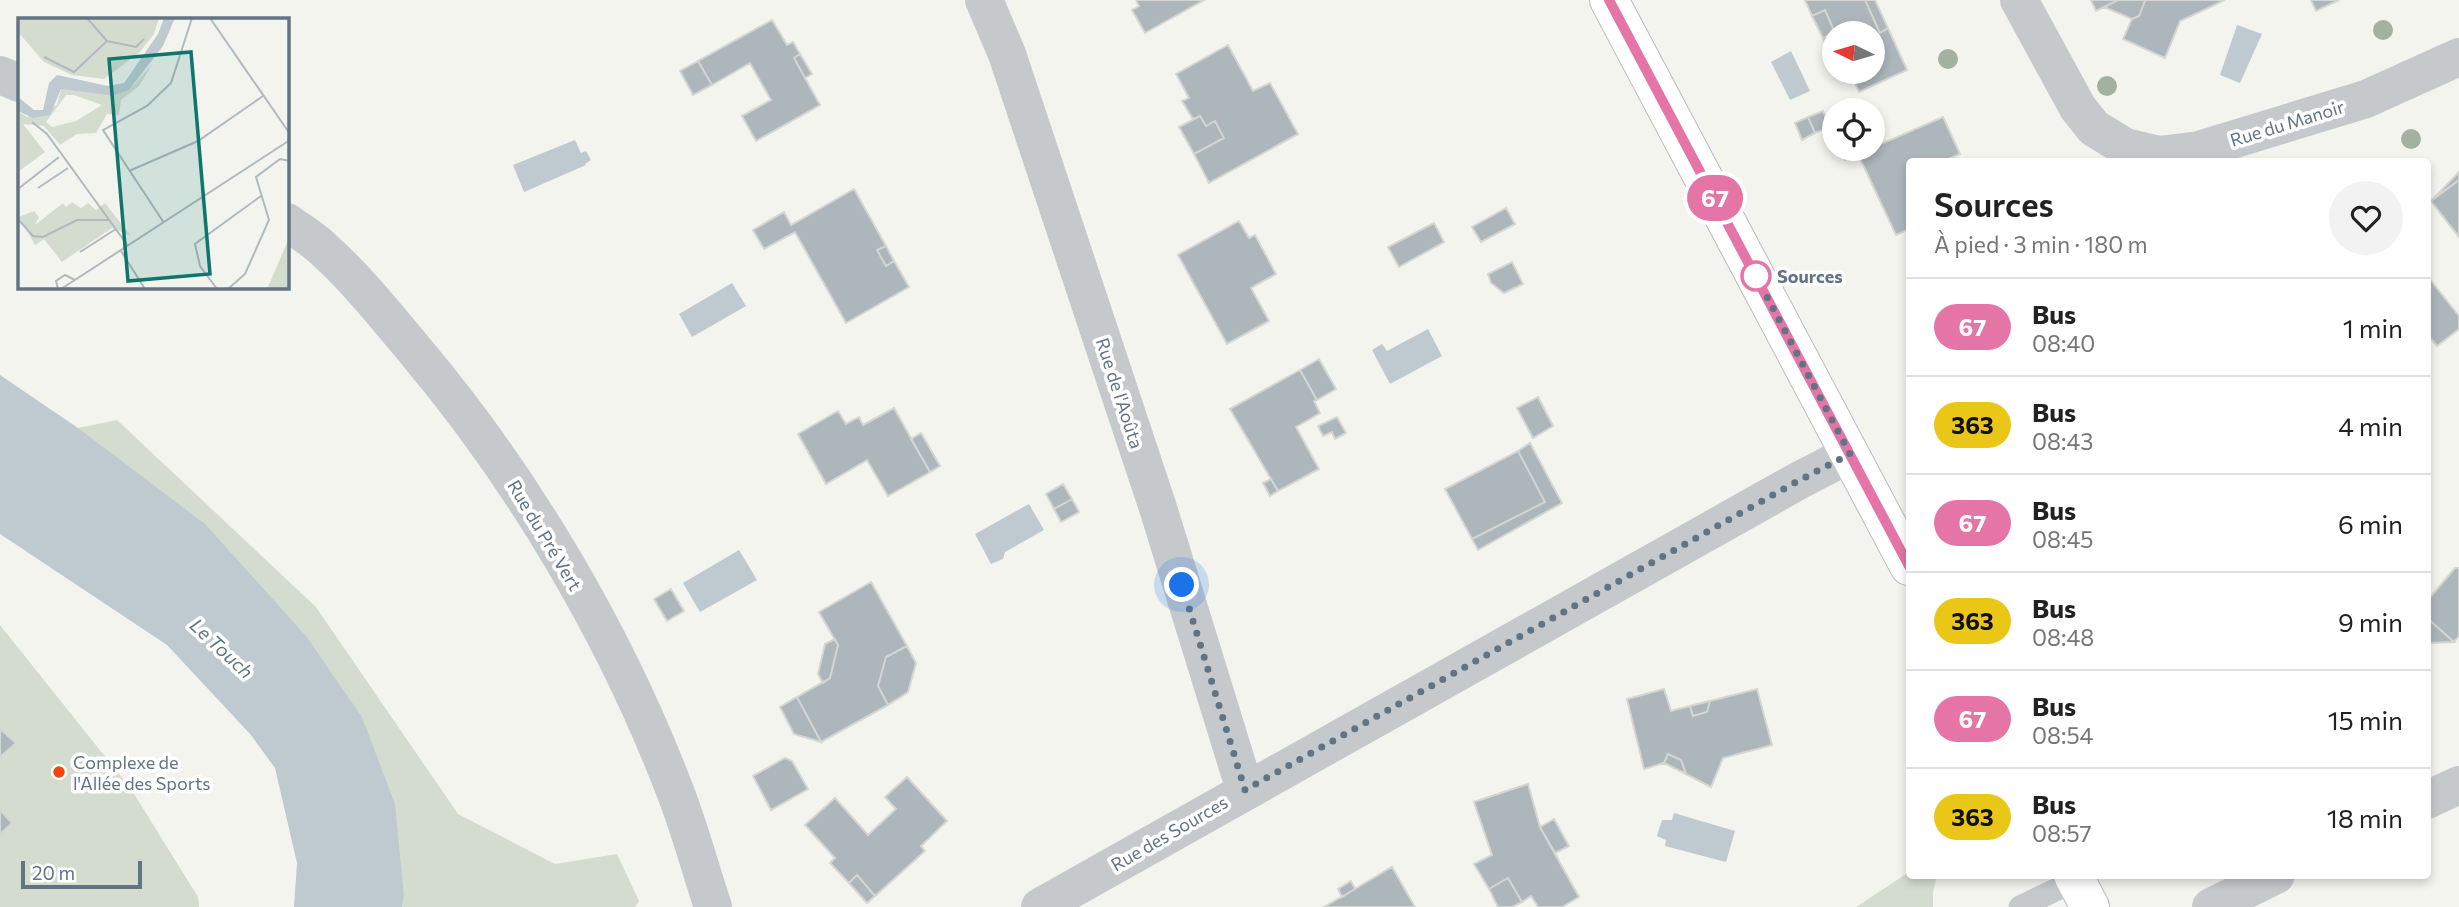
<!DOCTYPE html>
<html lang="fr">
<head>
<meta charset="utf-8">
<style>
  :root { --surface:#fff; --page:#f2f2f2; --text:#222; --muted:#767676; --line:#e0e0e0 }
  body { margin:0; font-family:Commissioner,sans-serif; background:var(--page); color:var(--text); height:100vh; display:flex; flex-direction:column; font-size:26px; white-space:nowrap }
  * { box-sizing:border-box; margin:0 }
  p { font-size:23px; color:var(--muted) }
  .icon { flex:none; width:38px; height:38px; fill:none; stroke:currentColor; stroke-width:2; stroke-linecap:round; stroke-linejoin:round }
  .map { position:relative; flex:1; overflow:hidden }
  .sheet { position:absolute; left:1906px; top:158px; width:525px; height:721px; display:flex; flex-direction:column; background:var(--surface); border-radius:7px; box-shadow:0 4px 10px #0003 }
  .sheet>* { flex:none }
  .badge { padding:0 14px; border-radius:23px; font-size:24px; line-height:46px }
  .needle { width:46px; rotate:275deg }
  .tools { position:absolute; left:1822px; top:21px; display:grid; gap:14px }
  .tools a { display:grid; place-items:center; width:63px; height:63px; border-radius:50%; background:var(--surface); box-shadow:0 4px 10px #0003; font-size:35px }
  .scale { position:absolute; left:21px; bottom:18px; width:121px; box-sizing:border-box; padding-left:7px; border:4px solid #607484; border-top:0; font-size:19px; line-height:24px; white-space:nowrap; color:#607484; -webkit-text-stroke:5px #fff; paint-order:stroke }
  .you { position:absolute; width:35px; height:35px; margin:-18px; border:5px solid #fff; border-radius:50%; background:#1a73e8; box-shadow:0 0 0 10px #1a73e833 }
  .map>.badge { position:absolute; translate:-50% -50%; box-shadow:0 0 0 4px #fff }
  .round { display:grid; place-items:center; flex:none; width:74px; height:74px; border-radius:37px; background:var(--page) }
  .overview { display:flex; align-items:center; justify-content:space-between; height:119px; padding:0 28px }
  h1 { font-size:33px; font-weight:600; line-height:52px }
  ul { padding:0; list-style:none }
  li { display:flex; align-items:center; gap:21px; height:98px; padding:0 28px; border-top:2px solid var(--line) }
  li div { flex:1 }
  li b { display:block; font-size:26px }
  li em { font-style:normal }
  li .badge { min-width:77px; font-weight:700; text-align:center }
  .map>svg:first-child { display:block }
  .green { fill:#d4dcd0 }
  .water { fill:#becacf }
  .building { fill:#adb6bb; stroke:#d5d5d2; stroke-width:2 }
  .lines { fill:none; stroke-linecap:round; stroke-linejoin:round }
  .secondary-casing { stroke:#b5bbbf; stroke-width:40 }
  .service { stroke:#c6c9cc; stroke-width:23 }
  .minor { stroke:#c6c9cc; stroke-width:38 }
  .secondary { stroke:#fff; stroke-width:38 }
  .tree { fill:#a5b1a0 }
  .line-casing { stroke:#fff; stroke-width:16 }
  .line { stroke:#e675a7; stroke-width:10 }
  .walk { stroke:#607484; stroke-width:7; stroke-dasharray:0 12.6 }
  .stop-dot { fill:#fff; stroke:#e675a7; stroke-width:3.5 }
  .poi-dot { fill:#f5450e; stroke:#fff; stroke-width:2.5 }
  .labels { text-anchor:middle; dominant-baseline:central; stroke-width:7; stroke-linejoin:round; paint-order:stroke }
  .street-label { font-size:18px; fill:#607484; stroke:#fff }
  .stop-label { font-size:18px; font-weight:bold; fill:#607484; stroke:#fff; text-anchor:start }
  .poi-label { font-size:18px; fill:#607484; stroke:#fff; text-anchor:start }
  .water-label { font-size:19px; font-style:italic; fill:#5b7782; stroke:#fff }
  .inset-road { fill:none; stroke:#b0b9be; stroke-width:2 }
  .view { fill:#0f766e; fill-opacity:0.15; stroke:#0f766e; stroke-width:3.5 }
  .inset-edge { fill:none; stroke:#607484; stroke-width:3.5 }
</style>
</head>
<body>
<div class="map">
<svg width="2459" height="907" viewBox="0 0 2459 907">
  <rect width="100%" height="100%" fill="#f4f4ef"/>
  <path class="green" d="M117,420l199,187 142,207 97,50 62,-10 22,47 -4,6h-233l2,-11 -326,-468z
    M0,625l131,164 67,108 1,10h-199z
    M1909,872v3h28l-4,17v15h-77z"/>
  <path class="water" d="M2237,25l25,9 -22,49 -20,-8z
    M1791,51l19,40 -20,9 -19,-38z
    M575,140l6,13 5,-2 5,9 -6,4 1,1 -62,27 -11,-27z
    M732,283l14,23 -54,31 -13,-23z
    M1428,329l14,27 -52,28 -18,-34 10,-6 5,7z
    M0,375l78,53 127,96 101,112 56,81 33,87 9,92 -2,11h-108l3,-44 -22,-95 -24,-33 -84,-90 -167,-111z
    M1029,504l15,26 -39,22 -2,7 -12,5 -16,-30z
    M739,550l18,30 -57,32 -17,-29z
    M1674,813l61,18 -9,31 -61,-16 1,-6 -9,-4 5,-16h10z"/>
  <path class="building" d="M1136,0h68l-59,33 -13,-23 7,-4z
    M1805,0h60l15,33 8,-5 19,42 -48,22 -9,-20h22v-39h-38v23l-3,1 -8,-19 12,-5 -10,-23 -13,6z
    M1865,0h10l13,28 -8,5z
    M2091,0h27l-22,11z
    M2118,0h24l3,1 -6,15 -7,3 -28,-12z
    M2142,0h83l-45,21 -15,37 -42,-19 9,-20 7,-3 6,-15z
    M2311,0h28l-23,11z
    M1825,10l10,23 -12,5 -11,-22z
    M772,20l15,25 6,-3 7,12 -6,4 26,47 -64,36 -14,-25 29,-16 -21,-37 -38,22 -14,-24z
    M1228,45l25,46 17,-8 28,51 -89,49 -15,-29 30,-16 -9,-17 -9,5 -6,-10 -7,3 -11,-18 7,-3 -13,-24z
    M800,54l12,20 -7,4 -11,-20z
    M698,61l14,24 -19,10 -13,-24z
    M1823,111l7,16 -15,6 -7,-16z
    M1200,116l6,10 9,-5 9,17 -30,16 -15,-27z
    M1808,117l7,16 -13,7 -7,-17z
    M1943,117l17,37 -16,7h-35v68l-13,6 -38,-81z
    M1840,149h30l-25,11z
    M2459,172v65l-28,-36z
    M2459,180v55l-1,1 -27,-35z
    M854,189l32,57 -9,4 9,16 8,-5 15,26 -63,36 -51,-91 -31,17 -11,-19 31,-18 7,13z
    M1506,208l9,16 -34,18 -9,-15z
    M1239,221l10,17 6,-3 21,39 -25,14 18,33 -42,23 -49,-89z
    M1434,223l10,19 -45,25 -11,-20z
    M886,246l8,15 -8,5 -9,-16z
    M1512,262l11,22 -19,9 -13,-10 -3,-9z
    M2428,277l31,39v13l-22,17 -10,-12z
    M1319,359l17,30 -19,11 -17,-30z
    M1300,370l17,30 -3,1 6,12 -24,14 23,42 -41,22 -48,-82z
    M1538,397l15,29 -20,12 -16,-30z
    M894,408l36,64 -42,24 -21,-36 -41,24 -28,-50 40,-23 8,13 13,-7 4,8z
    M1337,417l9,16 -11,6 -3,-7 -9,4 -5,-10z
    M921,433l19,33 -10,6 -19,-33z
    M1530,443l32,60 -84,47 -6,-11 73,-37 -27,-51z
    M1518,451l27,51 -73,37 -27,-50z
    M1271,479l7,12 -8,5 -7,-13z
    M1063,484l9,15 -18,10 -8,-15z
    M1072,499l7,13 -18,10 -7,-13z
    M2455,568h4v68l-5,6 -27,-24v-17z
    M871,582l36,64 -21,11 -8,29 10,19 -67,37 -24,-45 33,-19 8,-33 -19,-33z
    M671,589l13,22 -17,10 -13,-22z
    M2427,618l27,24 -27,1z
    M835,639l3,6 -8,33 -7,5 -5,-9 7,-30z
    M907,646l9,17 -8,29 -20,13 -10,-19 8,-29z
    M1664,689l7,22 19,-5 3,10 14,-4 3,-11 47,-12 15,56 -49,13 -12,29 -25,-13 -5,-14 -13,-6 -4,9 -20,6 -17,-70z
    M797,697l24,45 -27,-8 -14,-27z
    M1710,701l-3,11 -14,4 -3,-10z
    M0,729l16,14 -16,14z
    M1668,754l13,6 5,14 -22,-11z
    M785,758l7,3 16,28 -37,21 -18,-34z
    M907,777l40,44 -26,25 4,5 -50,45 -18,-21 -8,8 -19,-20 5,-5 -30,-33 30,-27 33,37 28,-26 -11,-12z
    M1528,784l12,43 39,70 -17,10h-24l-7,-11 -9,6 -14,-24 -19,11 -15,-25 18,-9 -18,-53z
    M0,810l12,13 -12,11z
    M1554,819l15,27 -14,7 -15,-26z
    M1392,867l23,40h-91l31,-18z
    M857,875l18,21 -8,7 -18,-20z
    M1508,878l14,24 -10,5h-14l-9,-18z
    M1351,881l4,8 -13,8 -4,-8z"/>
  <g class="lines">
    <defs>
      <path id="secondary" d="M1609,0l300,566
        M2073,875l17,32"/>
    </defs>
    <use href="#secondary" class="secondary-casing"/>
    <path class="service" d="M2020,907l56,-27"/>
    <path class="minor" d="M984,0l23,54 151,454 87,282
      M2019,0l59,108 16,20 31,19 34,8 40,-5 167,-51 93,-42
      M0,75l19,8
      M287,222c11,8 24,16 34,25 35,31 66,70 96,106 107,127 199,283 258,438 15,38 25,77 38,116
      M2427,800l32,-15
      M1040,907l758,-426 52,-27
      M2211,907l65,-32"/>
    <use href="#secondary" class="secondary"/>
  </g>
  <g class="tree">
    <circle cx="2383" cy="30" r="10"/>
    <circle cx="1948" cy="59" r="10"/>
    <circle cx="2107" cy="86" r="10"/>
    <circle cx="2411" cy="139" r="10"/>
  </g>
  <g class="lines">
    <defs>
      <path id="line" d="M1609,0l300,566"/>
    </defs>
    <use href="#line" class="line-casing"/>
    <use href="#line" class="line"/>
    <path class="walk" d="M1182,585l63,205 553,-309 52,-27 -94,-178"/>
  </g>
  <circle class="stop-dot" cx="1756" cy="276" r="14"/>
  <circle class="poi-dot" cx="59" cy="772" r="7"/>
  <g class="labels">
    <g class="street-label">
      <text transform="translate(2287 123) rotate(-17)">Rue du Manoir</text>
      <text transform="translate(1120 393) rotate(72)">Rue de l'Aoûta</text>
      <text transform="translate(545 535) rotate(59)">Rue du Pré Vert</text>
      <text transform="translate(1169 833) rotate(-30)">Rue des Sources</text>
    </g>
    <g class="stop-label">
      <text x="1777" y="276">Sources</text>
    </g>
    <g class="poi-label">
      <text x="73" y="762">Complexe de<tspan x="73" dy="21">l'Allée des Sports</tspan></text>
    </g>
    <g class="water-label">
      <text transform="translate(222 648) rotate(43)">Le Touch</text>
    </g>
  </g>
  <g transform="translate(18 18)">
    <rect width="271" height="271" fill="#f4f4ef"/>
    <path d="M0,0h141l-5,16 -15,19 -35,26 -32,-4 -28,-13 -26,-30zM135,45l-14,23 -18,14 -2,15 -12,-1 -11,19 -19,1 -17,11 -16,-19 -21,-2 22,28 -27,20v-61l9,6 30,-12 4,-16 52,7 16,-6zM48,77h8l28,10 -26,16 -24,6 -6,-5zM54,184l9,6 7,-5 8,7 9,-7 26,33 -19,-8 -50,34 -18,-23 -9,6 -16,-28 15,-6 5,6 -4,8 28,-22 3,4zM271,220v51h-28l7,-2z" fill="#d4dcd0" fill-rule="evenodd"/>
    <path d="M146,0h11l-12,28 -34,44 -16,6 -52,-7 -11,26 -17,3 -15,-7v-14l16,13h9l6,-27 8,-8 51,11 16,-3 34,-49z" fill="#becacf"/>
    <path class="inset-road" d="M69,0l20,23M192,0l80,116M26,39l30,15 33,-31 29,6 8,-8M14,104l15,12 81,112M111,153l69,-30 65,-45M20,170l30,-20M0,171l41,-32M0,201l15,17 10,1 34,-17h32M146,205l-61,-93 44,-24 24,-23 21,-65M103,233l24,38M62,234l36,-23M40,271l-2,-8 9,-6 10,5M43,271l229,-149M199,271l-17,-23 -5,-22 66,-48M210,271l17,-15 24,-54 -13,-43 24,-18 10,2"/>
    <path class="view" d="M173,34l19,222 -82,7 -19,-222z"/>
    <rect width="271" height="271" class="inset-edge"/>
  </g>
</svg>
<div class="tools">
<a><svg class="needle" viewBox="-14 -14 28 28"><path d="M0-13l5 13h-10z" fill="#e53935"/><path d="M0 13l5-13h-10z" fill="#767676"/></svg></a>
<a><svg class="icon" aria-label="locate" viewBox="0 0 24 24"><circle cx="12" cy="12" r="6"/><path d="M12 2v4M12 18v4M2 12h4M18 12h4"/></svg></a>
</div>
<div class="scale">20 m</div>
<div class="you" style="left:1182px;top:585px"></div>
<b class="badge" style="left:1715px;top:198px;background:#e675a7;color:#fff">67</b>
<section class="sheet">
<div class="overview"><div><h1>Sources</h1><p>À pied · 3 min · 180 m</p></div><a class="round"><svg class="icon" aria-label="heart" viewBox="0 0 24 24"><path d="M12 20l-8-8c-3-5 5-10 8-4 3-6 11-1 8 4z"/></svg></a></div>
<ul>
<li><span class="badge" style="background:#e675a7;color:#fff">67</span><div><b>Bus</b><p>08:40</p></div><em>1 min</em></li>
<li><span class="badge" style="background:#eac616;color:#111">363</span><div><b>Bus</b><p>08:43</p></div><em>4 min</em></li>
<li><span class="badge" style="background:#e675a7;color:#fff">67</span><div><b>Bus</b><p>08:45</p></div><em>6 min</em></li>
<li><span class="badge" style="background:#eac616;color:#111">363</span><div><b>Bus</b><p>08:48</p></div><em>9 min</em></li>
<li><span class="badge" style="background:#e675a7;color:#fff">67</span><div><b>Bus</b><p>08:54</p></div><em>15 min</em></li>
<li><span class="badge" style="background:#eac616;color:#111">363</span><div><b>Bus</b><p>08:57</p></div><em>18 min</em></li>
</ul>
</section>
</div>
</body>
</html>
